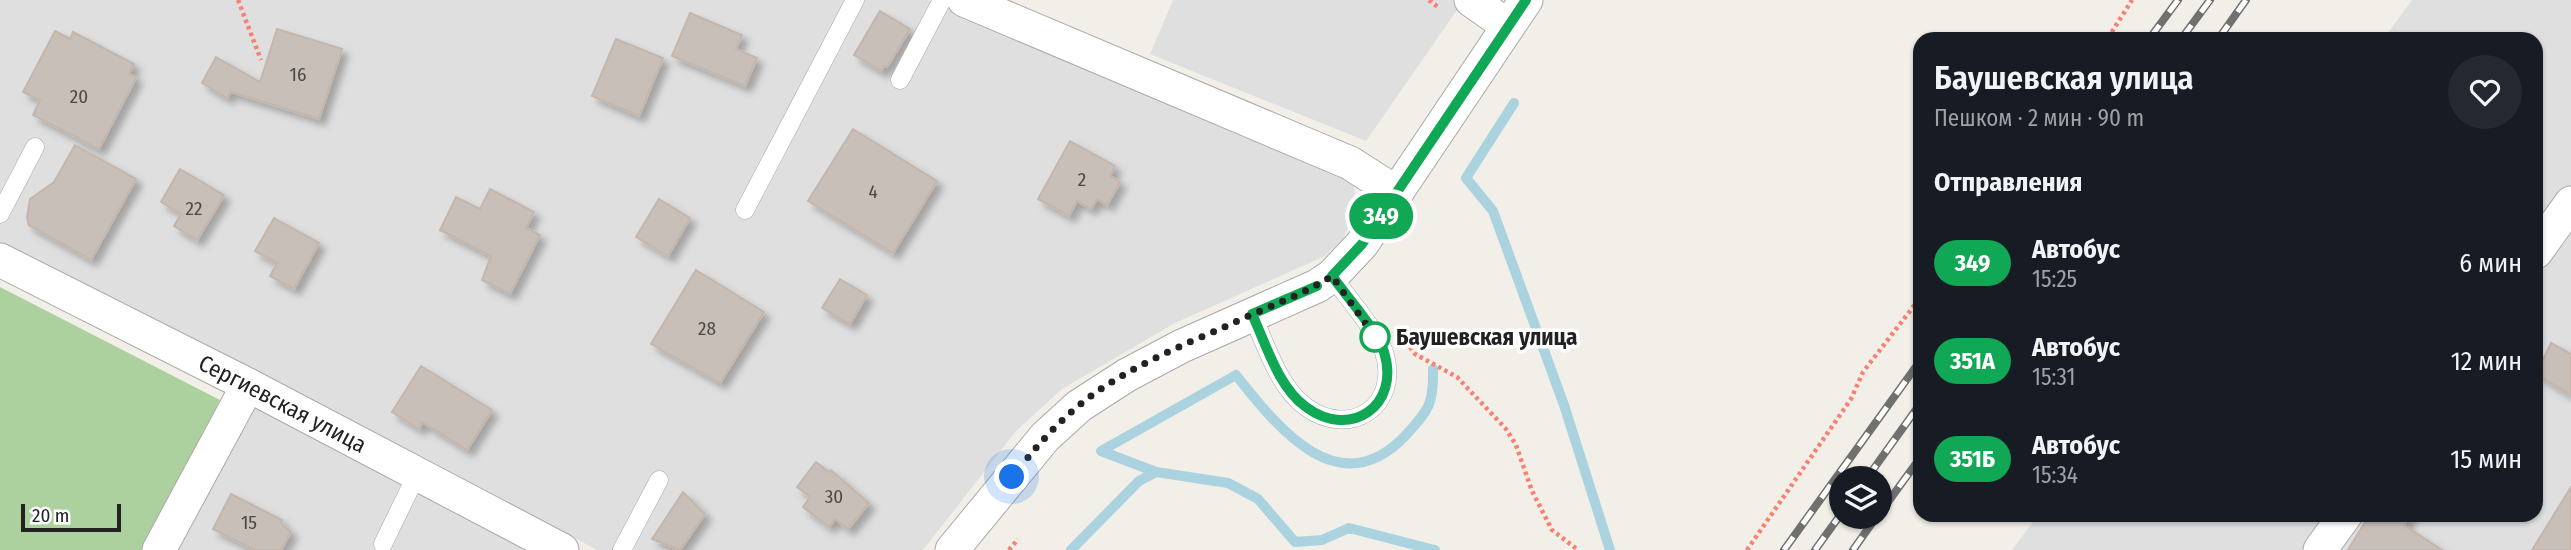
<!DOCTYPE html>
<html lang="ru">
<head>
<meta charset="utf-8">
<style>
  :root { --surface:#171b24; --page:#242831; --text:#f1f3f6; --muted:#9ea1a6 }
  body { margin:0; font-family:"Fira Sans Condensed",sans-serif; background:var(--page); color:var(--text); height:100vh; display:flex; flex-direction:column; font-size:26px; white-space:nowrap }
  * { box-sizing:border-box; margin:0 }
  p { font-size:23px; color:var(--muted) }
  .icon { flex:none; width:38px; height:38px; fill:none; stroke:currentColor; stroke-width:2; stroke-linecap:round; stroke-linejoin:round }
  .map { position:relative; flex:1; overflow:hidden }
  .panel { position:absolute; left:1913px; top:32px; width:630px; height:490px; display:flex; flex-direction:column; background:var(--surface); border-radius:21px; box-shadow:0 2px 5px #0004 }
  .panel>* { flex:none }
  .badge { padding:0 14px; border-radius:23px; font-size:24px; line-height:46px }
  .controls { position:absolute; left:1829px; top:466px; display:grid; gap:14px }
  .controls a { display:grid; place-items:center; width:63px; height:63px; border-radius:50%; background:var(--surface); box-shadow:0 2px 5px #0004; font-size:35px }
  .scale { position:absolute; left:21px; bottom:18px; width:100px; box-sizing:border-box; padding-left:7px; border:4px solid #222; border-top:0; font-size:19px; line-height:24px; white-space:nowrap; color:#222; -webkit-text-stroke:5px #fff; paint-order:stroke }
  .you { position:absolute; width:35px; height:35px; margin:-18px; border:5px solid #fff; border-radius:50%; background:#1a73e8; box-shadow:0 0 0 10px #1a73e833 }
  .map>.badge { position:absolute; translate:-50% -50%; box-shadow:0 0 0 4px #fff }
  h2 { padding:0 21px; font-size:26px; line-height:63px }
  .round { display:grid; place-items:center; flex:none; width:74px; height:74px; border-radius:37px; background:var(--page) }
  .head { display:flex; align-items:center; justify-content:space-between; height:119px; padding:0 21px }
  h1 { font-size:33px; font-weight:600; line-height:52px }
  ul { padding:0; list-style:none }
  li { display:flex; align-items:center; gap:21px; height:98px; padding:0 21px }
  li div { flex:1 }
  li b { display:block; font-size:26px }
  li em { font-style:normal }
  li .badge { min-width:77px; font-weight:700; text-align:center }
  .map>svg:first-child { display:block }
  .residential { fill:#e0dfdf }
  .forest { fill:#add19e }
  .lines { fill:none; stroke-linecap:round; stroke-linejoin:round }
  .stream { stroke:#aad3df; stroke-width:10 }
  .building { fill:#c7bfb8; stroke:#c4b6ab; stroke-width:2; filter:url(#shadow) }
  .service-casing { stroke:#a9a9a9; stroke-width:19 }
  .minor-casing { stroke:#a9a9a9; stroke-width:35 }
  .path { stroke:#fa8072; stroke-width:4.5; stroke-dasharray:3.5 3.5; stroke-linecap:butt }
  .service { stroke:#fff; stroke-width:18 }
  .minor { stroke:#fff; stroke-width:33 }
  .rail-casing { stroke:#707070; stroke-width:8 }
  .rail { stroke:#fff; stroke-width:5; stroke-dasharray:16; stroke-linecap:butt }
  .line-casing { stroke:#fff; stroke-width:16 }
  .line { stroke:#10a855; stroke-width:10 }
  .walk { stroke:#222; stroke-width:7; stroke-dasharray:0 12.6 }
  .stop-dot { fill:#fff; stroke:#10a855; stroke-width:3.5 }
  .labels { text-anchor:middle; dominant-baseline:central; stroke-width:7; stroke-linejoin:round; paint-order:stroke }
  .number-label { font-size:19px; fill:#4b4948 }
  .stop-label { font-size:23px; font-weight:bold; fill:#222; stroke:#fff; text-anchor:start }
  .street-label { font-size:23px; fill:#222; stroke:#fff }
</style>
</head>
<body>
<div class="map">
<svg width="2571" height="550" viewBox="0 0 2571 550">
  <defs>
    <filter id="shadow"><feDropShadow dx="6" dy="6" stdDeviation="3.5" flood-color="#0004"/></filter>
  </defs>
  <rect width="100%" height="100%" fill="#f2efe9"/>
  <path class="residential" d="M0,0h928l416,176 10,9 2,22 -13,32 -18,17 -150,67 -113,66 -46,42 -93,119h-326l-170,-91 -427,-211z
    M1173,0h291l-98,141 -216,-87z
    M2412,0h159v550h-559l26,-35 498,-1v-476h-152z
    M251,397l299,153h-381z"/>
  <path class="forest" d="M0,287l220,113 -78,150h-142z"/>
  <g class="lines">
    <path class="stream" d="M1514,103l-48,75 27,33 71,194 46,145
      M1156,472l-55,-21 135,-76c42,53 103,131 170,60 23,-25 28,-32 27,-66
      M1071,550l68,-69 17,-9 72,11 30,16 37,43 27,-2 27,-12 86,22"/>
  </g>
  <path class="building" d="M880,11l30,18 -23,38 -3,-1 -3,5 -27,-16z
    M690,13l52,22 -6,14 21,9 -12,28 -73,-30z
    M277,29l65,20 -23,70 -88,-27 -4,6 -25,-15 14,-26 44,25z
    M55,31l15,8 3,-7 61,32 -5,10 7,4 -37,71 -66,-34 7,-15 -17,-8z
    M616,39l47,19 -24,58 -47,-20z
    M853,129l84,52 -44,72 -85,-52z
    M1070,141l45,25 -5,10 10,6 -13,23 -10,-6 -6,10 -14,-8 -8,15 -31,-17z
    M75,145l61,34 -45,81 -62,-35 -2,-7 3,-19 24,-17z
    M180,169l44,26 -27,45 -23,-14 7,-12 -20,-12z
    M490,189l44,23 -8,16 14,7 -30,59 -28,-14 9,-24 -51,-26 16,-33 24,12z
    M659,199l31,19 -22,38 -32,-19z
    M274,218l45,25 -25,46 -24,-13 7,-13 -22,-12z
    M696,270l68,42 -44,71 -69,-39z
    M840,279l27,16 -17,29 -28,-16z
    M2551,343l20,11v41l-35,-21z
    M421,366l71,44 -25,40 -45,-28 -3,7 -27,-17z
    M816,462l13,10 2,-2 38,33 -21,26 -13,-10 -6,8 -26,-20 7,-10 -13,-10z
    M2571,487v63h-39z
    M683,492l22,22 -25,36 -28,-11z
    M231,494l51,26 -1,3 10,9 -10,18h-26l-42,-21z
    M2370,514h41l-7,11 38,25h-94z"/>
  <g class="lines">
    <defs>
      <path id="service" d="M900,80l42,-80
        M745,210l110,-210
        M0,214l35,-67
        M1252,315c14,29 26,72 54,92 44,32 95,-1 78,-55 -6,-19 -39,-58 -52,-76
        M383,544l34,-70
        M622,550l37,-70"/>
      <g id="minor">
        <path d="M964,0l386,163 47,30"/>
        <path d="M1471,0l37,26"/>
        <path d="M2536,252l35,-49"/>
        <path id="s1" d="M0,260l248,125 314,165"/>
        <path d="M159,550l89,-165"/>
        <path d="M952,550l93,-113 34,-31 48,-31 55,-29 135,-60 15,-10 30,-32 164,-244"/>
        <path d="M2320,550l26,-36"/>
      </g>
    </defs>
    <use href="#service" class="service-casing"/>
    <use href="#minor" class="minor-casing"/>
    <path class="path" d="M238,0l23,60
      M1429,0l10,8
      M2108,38l24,-38
      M1410,347l5,7 42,23 49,52 10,16 16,46 20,39 26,20
      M1009,550l9,-11
      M1747,550l104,-151 12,-27 57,-74"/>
    <use href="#service" class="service"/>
    <use href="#minor" class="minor"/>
    <defs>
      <path id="rail" d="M2150,38l28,-38
        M2182,38l28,-38
        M2219,38l27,-38
        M1867,478l53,-74
        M1880,513l40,-55
        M1784,550l136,-189
        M1815,550l26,-36
        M1853,550l24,-34"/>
    </defs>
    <use href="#rail" class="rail-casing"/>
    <use href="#rail" class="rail"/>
  </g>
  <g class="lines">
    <defs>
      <path id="line" d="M1317,286l-65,28c14,30 26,73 54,93 44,33 95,-1 78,-55 -5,-19 -39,-58 -52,-76l30,-32 164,-244"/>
    </defs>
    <use href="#line" class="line-casing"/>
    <use href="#line" class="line"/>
    <path class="walk" d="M1012,477c20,-25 40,-49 65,-70 44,-37 102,-60 154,-83 34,-16 69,-28 101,-48l43,61"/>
  </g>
  <circle class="stop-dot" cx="1375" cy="337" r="14"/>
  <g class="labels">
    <g class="number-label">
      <text x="298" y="74">16</text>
      <text x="79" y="96">20</text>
      <text x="1082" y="179">2</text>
      <text x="873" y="191">4</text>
      <text x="194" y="208">22</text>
      <text x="707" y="328">28</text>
      <text x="834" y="496">30</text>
      <text x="249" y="522">15</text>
    </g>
    <g class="stop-label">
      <text x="1396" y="337">Баушевская улица</text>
    </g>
    <g class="street-label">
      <text stroke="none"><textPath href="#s1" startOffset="317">Сергиевская улица</textPath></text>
    </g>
  </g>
</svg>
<div class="controls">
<a><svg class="icon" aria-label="layers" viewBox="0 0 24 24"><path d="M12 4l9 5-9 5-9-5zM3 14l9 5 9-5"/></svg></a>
</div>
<div class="scale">20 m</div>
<div class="you" style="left:1012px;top:477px"></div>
<b class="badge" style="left:1381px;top:216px;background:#10a855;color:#fff">349</b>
<section class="panel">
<div class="head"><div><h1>Баушевская улица</h1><p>Пешком · 2 мин · 90 m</p></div><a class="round"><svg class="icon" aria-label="heart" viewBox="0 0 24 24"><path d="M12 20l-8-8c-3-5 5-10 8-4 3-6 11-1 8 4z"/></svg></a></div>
<h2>Отправления</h2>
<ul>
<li><span class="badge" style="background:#10a855;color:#fff">349</span><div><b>Автобус</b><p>15:25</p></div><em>6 мин</em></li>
<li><span class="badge" style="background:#10a855;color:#fff">351А</span><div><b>Автобус</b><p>15:31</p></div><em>12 мин</em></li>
<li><span class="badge" style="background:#10a855;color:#fff">351Б</span><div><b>Автобус</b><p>15:34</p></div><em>15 мин</em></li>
</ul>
</section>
</div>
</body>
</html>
